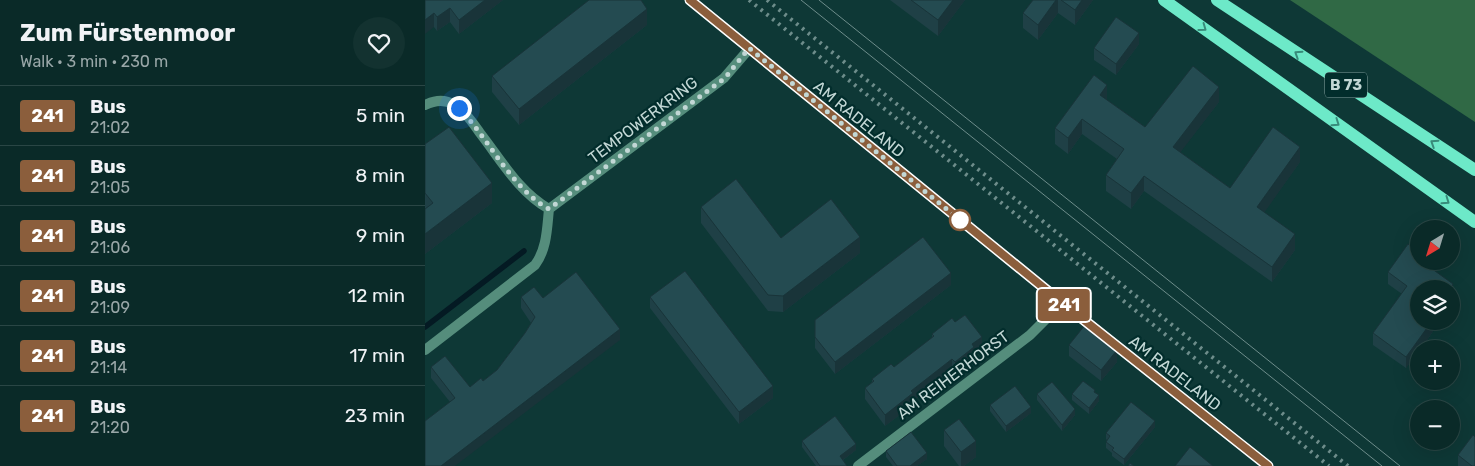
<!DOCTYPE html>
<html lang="en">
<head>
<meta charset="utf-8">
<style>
  :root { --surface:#0a2a28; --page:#133230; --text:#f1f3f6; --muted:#99a7a8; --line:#2a4645 }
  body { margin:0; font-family:Rubik,sans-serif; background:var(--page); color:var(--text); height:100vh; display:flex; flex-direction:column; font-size:19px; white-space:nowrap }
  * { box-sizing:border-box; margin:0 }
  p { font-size:16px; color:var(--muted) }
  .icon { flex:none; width:28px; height:28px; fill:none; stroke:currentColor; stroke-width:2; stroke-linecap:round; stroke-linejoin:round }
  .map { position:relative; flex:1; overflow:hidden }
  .sheet { display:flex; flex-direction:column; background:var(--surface); width:425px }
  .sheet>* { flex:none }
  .badge { padding:0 10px; border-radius:4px; font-size:18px; line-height:32px }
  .needle { width:32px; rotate:218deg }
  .buttons { position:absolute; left:985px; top:220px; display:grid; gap:10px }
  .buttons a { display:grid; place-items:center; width:50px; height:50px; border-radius:50%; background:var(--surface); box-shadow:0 5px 20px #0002,0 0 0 1px var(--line); font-size:25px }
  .you { position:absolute; width:25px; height:25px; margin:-12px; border:4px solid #fff; border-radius:50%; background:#1a73e8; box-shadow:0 0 0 8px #1a73e833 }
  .map>.badge { position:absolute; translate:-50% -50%; box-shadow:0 0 0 2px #fff }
  .round { display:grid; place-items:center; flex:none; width:52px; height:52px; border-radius:26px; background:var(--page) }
  .headline { display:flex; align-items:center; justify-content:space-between; height:85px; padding:0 20px }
  h1 { font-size:24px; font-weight:700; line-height:38px }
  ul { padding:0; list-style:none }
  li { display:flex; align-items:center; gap:15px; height:60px; padding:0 20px; border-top:1px solid var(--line) }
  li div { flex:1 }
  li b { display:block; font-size:19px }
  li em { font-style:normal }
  li .badge { min-width:55px; font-weight:700; text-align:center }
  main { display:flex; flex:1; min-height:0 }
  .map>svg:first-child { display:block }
  .forest { fill:#306945 }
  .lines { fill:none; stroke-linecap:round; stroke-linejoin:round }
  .stream { stroke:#041a23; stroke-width:5.5 }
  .minor { stroke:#558d7c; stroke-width:10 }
  .primary { stroke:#6de9c8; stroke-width:12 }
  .tram { stroke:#6e8d8b; stroke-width:1 }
  .rail { stroke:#6e8d8b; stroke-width:4; stroke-dasharray:2.5 5; stroke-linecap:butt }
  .wall { fill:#1f4046 }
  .shaded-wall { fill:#193439 }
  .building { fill:#244b51; stroke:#193439 }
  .oneway { stroke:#388b7a }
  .line-casing { stroke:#fff; stroke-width:11 }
  .line { stroke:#8b5e3c; stroke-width:8 }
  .walk { stroke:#c2d7d5; stroke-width:5; stroke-dasharray:0 9 }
  .stop-dot { fill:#fff; stroke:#8b5e3c; stroke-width:2.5 }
  .labels { text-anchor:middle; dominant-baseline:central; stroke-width:4.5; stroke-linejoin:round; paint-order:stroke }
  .shield { fill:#022d2c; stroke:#88a4a2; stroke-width:1 }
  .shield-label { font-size:15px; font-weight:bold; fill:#c2d7d5 }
  .street-label { font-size:16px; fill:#c2d7d5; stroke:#022d2c }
</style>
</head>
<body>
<main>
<section class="sheet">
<div class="headline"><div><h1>Zum Fürstenmoor</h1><p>Walk · 3 min · 230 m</p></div><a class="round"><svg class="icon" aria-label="heart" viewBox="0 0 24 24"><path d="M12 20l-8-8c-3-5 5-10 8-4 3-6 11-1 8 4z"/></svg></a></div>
<ul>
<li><span class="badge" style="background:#8b5e3c;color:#fff">241</span><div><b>Bus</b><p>21:02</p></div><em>5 min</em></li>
<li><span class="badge" style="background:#8b5e3c;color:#fff">241</span><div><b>Bus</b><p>21:05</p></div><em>8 min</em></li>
<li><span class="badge" style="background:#8b5e3c;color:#fff">241</span><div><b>Bus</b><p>21:06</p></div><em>9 min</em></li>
<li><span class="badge" style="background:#8b5e3c;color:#fff">241</span><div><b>Bus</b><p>21:09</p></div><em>12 min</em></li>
<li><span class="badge" style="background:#8b5e3c;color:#fff">241</span><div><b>Bus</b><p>21:14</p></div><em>17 min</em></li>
<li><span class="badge" style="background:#8b5e3c;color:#fff">241</span><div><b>Bus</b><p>21:20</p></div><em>23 min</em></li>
</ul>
</section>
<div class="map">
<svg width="1050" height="466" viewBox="0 0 1050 466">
  <rect width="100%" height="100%" fill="#0e3836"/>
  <path class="forest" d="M865,0h185v122z"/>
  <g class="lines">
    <path class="stream" d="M0,327l99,-76"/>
    <path class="minor" d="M265,0l370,301 208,165
      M0,105c10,-5 20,-6 29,0 11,6 19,18 26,28 21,27 39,59 69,76
      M0,350l110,-85c12,-16 12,-37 14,-56l175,-131 25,-29
      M433,466l172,-131 19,-19 11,-15"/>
    <path class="primary" d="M739,0l311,222
      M792,0l258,170"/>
    <path class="tram" d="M376,0l581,466
      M394,0l581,466"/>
    <path class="rail" d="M324,0l580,466
      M342,0l581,466"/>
  </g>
  <path class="wall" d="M0,0h78l-44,34 -9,-12 -13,9 -3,-4z
    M465,0h75l-27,36z
    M608,0h60l-18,25 -17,-12 -20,27 -15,-12v-15z
    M222,25l-128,100 -27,-33v-16z
    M714,44l-23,31 -22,-15v-12z
    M682,100l38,27 74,-25 -39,50 50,36 70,-26 -36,50 31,38 -23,32 -128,-91 -13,18 -25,-18v-16l11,-16 -35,-25 -14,20 -13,-10v-16z
    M0,144l67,59 -67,51z
    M276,207l80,31 79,15 -77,59 -15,-1 -67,-88z
    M1003,261v5l25,29 -34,26h21l-19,28h-2l-13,19 -33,-23v-12l29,-39 -14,-10v-12z
    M526,285l-116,89 -20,-26v-28z
    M96,297l22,1 77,42 -170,62 -19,-24v-11l39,20 13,-6 14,-11 28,-37 6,-10 -10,-15z
    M225,297l123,101 -34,26 -89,-116z
    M507,334l50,15 -8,5v4l-19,15 -3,-3 -39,31v4l-28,21 -20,-27v-11l7,-6v-3l22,-12 38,-29z
    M644,345l48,17 -16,19 -32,-25z
    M670,393l4,8 -10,13 -17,-14v-6z
    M612,394l38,21 -13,16 -25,-31z
    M565,405l41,8 -25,19 -16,-21z
    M730,427l-31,38 -12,-9v-3l-6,-5v-6l1,-2 -1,-1v-6z
    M519,430l32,27 -12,9h-5l-15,-20z
    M377,441l54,9 -13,10 4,6h-31l-14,-19z
    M461,451l41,8 -10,7h-24l-7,-9z
    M1033,455l17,11h-17z"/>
  <path class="shaded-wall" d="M60,0h18l-44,34v-14z
    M528,0h12l-27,36v-16z
    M631,0h2v13l-20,27v-15z
    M657,0h11l-18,25v-15z
    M25,8v14l-13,9v-14z
    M222,9v16l-128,100v-16z
    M9,13v14l-9,7v-14z
    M714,33v11l-23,31v-11z
    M682,85v15l-7,-5z
    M794,87v15l-46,60v-15z
    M657,119v15l-14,20v-16z
    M875,147v15l-43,61v-16z
    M719,176v15l-13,18v-16z
    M67,183v20l-67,51v-20z
    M870,234v16l-23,32v-15z
    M435,237v16l-77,59v-16z
    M526,273v12l-116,89v-12z
    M1028,284v11l-2,3v-9h-1z
    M1007,321h8l-19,28h-2v2l-13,17v-11z
    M195,329v11l-165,126h-14z
    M557,337v12l-8,5v4l-19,15v-11l17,-18z
    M692,350v12l-16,19v-11z
    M527,359v11l-39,31v4l-28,21v-11l26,-24z
    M348,386v12l-34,26v-12z
    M674,395v6l-10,13v-6z
    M606,407v6l-25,19v-6z
    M650,409v6l-13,16v-6z
    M730,421v6l-31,38v-6z
    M551,441v16l-12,9h-3v-14z
    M431,444v6l-16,12v-6z
    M502,453v6l-10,7h-7z"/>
  <path class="building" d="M0,0h60l-26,20 -9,-12 -13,9 -3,-4 -9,7z
    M164,0h52l6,9 -128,100 -27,-33z
    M486,0h42l-15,20z
    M608,0h23l-18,25 -15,-12z
    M636,0h21l-7,10z
    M691,17l23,16 -23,31 -22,-16z
    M768,66l26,21 -46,60 57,41 43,-61 27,20 -43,60 38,27 -23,33 -128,-91 -13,17 -25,-18 18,-26 -42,-30 -14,19 -13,-10 39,-53 13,10 -7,10 45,32z
    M24,127l43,56 -67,51v-25l8,-6 -8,-10v-49z
    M311,179l45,59 50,-39 29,38 -77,59 -15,-1 -67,-88z
    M498,237l28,36 -116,89 -20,-25v-17z
    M983,244l11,8v9h7l-2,2 29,21 -3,5h-31v32h13l-26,36 -33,-24 34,-47 -19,-14z
    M260,271l88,115 -34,26 -89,-115z
    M151,272l44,57 -179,137h-16v-45l30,-23 -24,-31 14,-11 25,31 11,-9 2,3 14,-11 28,-37 10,-16 -14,-20 13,-10 9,11z
    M540,315l17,22 -10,7 2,3 -19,15 -3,-3 -41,32 2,2 -28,22 -20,-27 9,-7 -2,-2 19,-15 3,3 40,-31 -2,-2 20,-16 3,4z
    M660,325l32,25 -16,20 -32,-25z
    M658,381l12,9 -1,2 5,3 -10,13 -17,-14z
    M627,382l23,27 -13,16 -25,-31z
    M590,386l16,21 -25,19 -16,-21z
    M706,402l24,19 -31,38 -12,-9 2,-2 -8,-6 4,-6 -4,-3z
    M410,416l21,28 -16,12 7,10h-27l-18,-25z
    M534,419l17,22 -15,11 -17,-22z
    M486,432l16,21 -17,13h-13l-11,-15z
    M1048,435l2,2v29h-3l-14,-11z
    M765,447l23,19h-38z
    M705,463l4,3h-6z"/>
  <defs><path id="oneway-chevron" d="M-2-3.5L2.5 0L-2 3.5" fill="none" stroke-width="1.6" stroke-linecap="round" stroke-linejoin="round" transform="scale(1.25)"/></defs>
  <g class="oneway">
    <use href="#oneway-chevron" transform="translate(778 28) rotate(36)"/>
    <use href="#oneway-chevron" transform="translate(873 54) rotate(-147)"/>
    <use href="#oneway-chevron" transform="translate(911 123) rotate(35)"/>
    <use href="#oneway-chevron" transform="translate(1009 143) rotate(-147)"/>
    <use href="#oneway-chevron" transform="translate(1021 201) rotate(35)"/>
  </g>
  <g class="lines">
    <defs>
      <path id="line" d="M265,0l370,301 208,165"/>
    </defs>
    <use href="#line" class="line-casing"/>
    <use href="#line" class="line"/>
    <path class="walk" d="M34,108c30,31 53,81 90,101l176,-131 24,-30 211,172"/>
  </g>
  <circle class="stop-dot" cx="535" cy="220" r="10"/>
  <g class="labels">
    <rect class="shield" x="900" y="72.5" width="42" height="25" rx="4"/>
    <g class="shield-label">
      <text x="921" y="85">B 73</text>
    </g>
    <g class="street-label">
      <text transform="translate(434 119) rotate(39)">AM RADELAND</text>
      <text transform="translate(218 120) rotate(-37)">TEMPOWERKRING</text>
      <text transform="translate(750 373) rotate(38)">AM RADELAND</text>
      <text transform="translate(528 375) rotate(-37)">AM REIHERHORST</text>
    </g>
  </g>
</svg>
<div class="buttons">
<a><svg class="needle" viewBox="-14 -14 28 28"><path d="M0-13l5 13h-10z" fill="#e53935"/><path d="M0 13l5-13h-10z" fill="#99a7a8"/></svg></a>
<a><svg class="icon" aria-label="layers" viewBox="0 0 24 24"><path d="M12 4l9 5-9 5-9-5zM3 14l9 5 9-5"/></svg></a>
<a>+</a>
<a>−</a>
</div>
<div class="you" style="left:34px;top:108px"></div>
<b class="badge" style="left:639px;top:305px;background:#8b5e3c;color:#fff">241</b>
</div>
</main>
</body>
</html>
